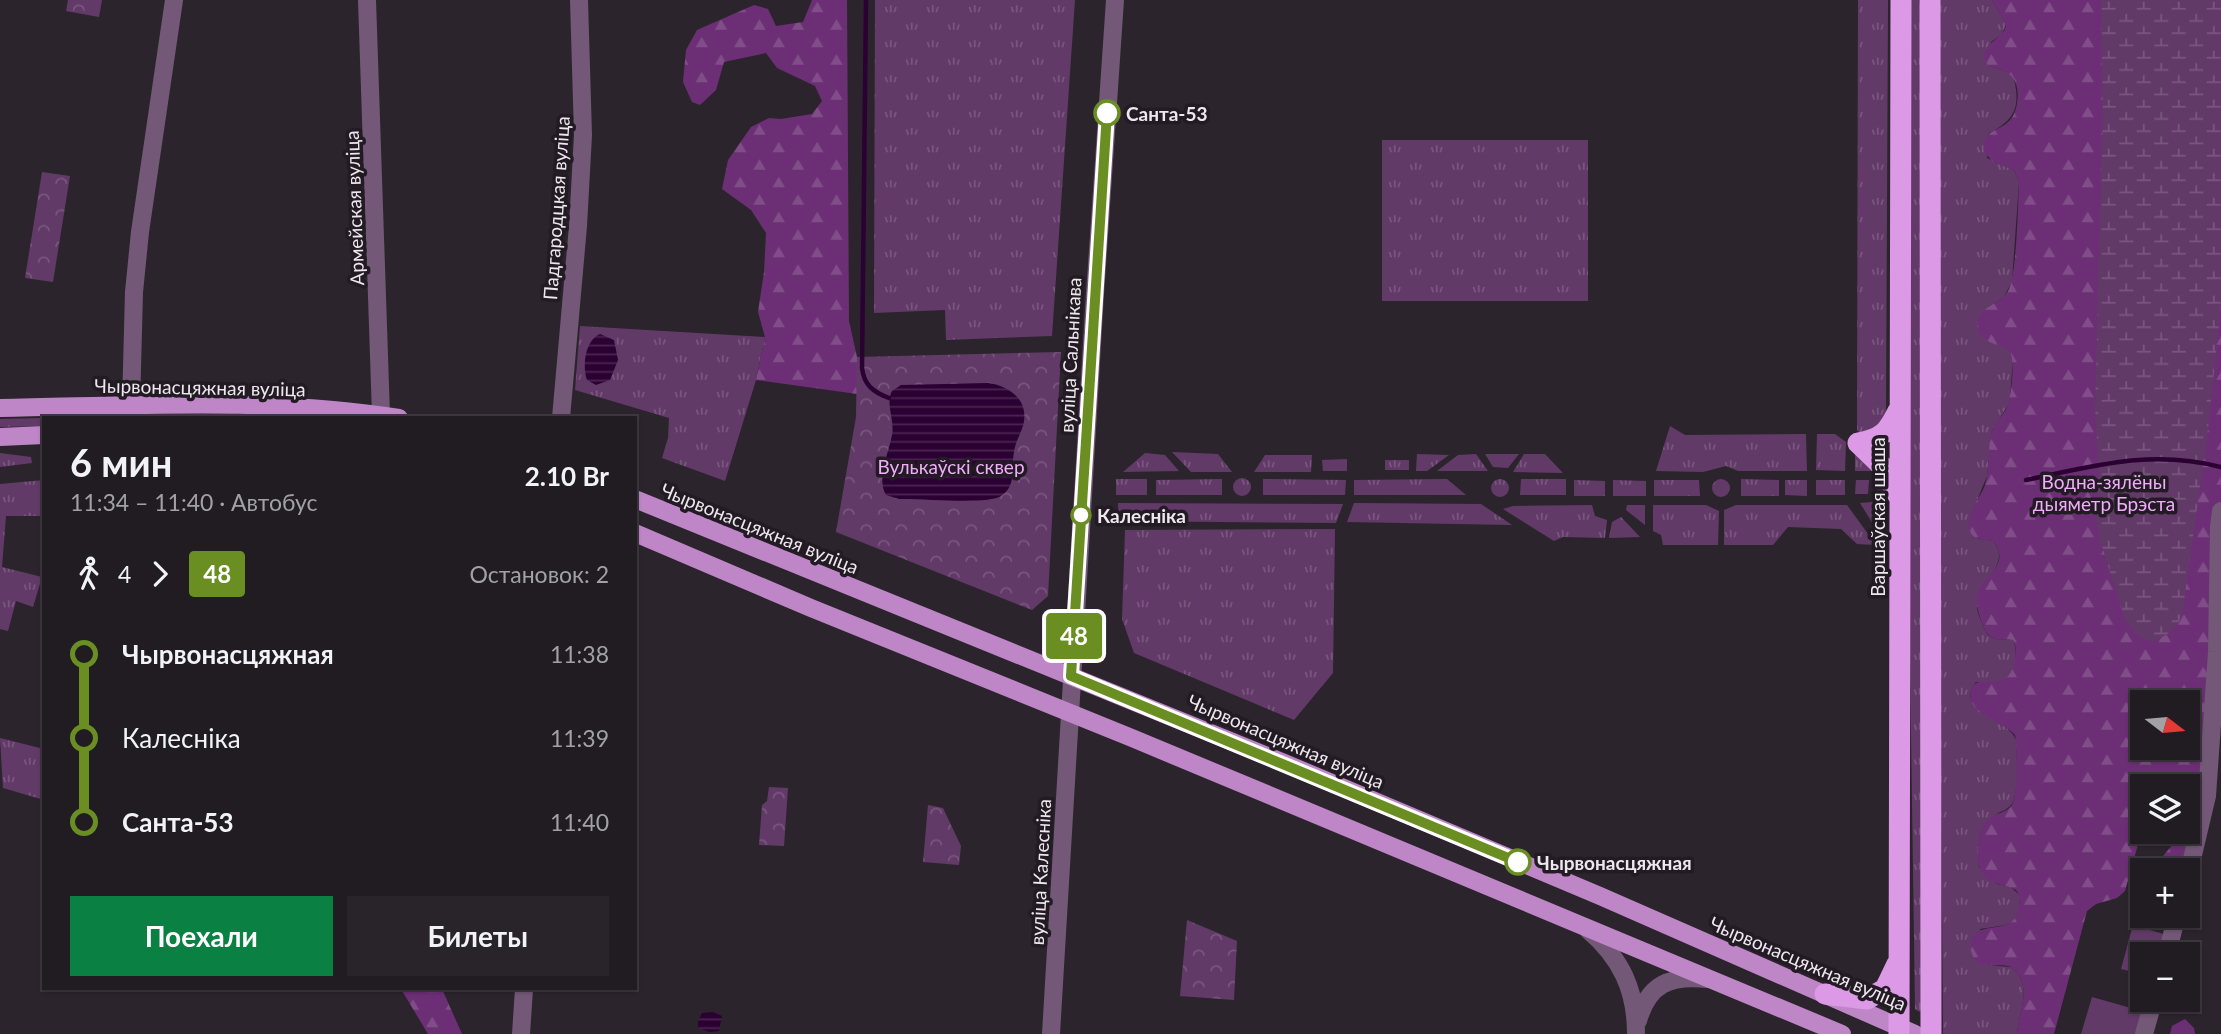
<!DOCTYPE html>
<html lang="ru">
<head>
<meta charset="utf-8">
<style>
  :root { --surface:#211b22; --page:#29242a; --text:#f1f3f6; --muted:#a2a1a5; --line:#3e3940; --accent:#0b8043 }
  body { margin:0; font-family:Lato,sans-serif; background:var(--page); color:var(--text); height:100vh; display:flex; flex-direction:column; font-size:26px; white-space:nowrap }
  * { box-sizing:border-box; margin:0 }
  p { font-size:23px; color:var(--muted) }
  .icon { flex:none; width:38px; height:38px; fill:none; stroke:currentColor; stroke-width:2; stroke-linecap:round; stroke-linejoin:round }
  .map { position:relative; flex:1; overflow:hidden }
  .sheet { position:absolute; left:42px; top:416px; width:595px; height:574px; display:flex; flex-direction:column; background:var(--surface); border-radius:0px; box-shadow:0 2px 5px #0004,0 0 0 2px var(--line) }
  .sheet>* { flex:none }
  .badge { padding:0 14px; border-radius:5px; font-size:24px; line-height:46px }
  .needle { width:46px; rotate:106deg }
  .tools { position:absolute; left:2130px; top:690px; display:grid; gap:14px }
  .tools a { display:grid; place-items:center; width:70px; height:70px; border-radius:0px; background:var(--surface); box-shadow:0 2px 5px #0004,0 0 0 2px var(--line); font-size:35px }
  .map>.badge { position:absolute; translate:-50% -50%; box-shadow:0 0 0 4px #fff }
  .legs { display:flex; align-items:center; gap:10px; height:77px; padding:0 28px; font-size:23px }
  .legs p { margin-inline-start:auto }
  .head { display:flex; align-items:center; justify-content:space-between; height:119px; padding:0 28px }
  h1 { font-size:38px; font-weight:700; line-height:52px }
  .cta { display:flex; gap:14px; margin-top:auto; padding:14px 28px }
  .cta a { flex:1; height:80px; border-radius:0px; background:var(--accent); color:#fff; font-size:28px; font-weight:700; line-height:80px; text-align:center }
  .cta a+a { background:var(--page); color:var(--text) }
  ul { padding:0 28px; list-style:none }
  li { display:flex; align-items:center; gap:24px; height:84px; font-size:26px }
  li i { display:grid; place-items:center; width:10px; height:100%; margin:0 9px; background:currentColor }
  li i::after { content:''; width:18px; height:18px; margin:-9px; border:5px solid; border-radius:50%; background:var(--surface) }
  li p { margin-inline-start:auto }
  li:first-child i { background:linear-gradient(#0000 50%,currentColor 0) }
  li:last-child i { background:linear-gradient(currentColor 50%,#0000 0) }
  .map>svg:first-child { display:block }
  .grass { fill:url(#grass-tufts) }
  .forest { fill:url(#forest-firs); fill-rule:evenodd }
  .wetland { fill:url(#wetland-marsh) }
  .park { fill:url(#park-crowns) }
  .garden { fill:#623a68 }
  .water { fill:url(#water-rules) }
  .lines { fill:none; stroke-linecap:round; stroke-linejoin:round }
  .stream { stroke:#2b0032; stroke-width:4.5 }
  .minor { stroke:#735877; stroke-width:18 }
  .major { stroke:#be86c7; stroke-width:18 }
  .highway { stroke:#dc99e6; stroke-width:21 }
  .line-1-casing { stroke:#fff; stroke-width:16 }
  .line-1 { stroke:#6b8e23; stroke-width:10 }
  .stop-1-dot { fill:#fff; stroke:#6b8e23; stroke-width:3.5 }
  .labels { text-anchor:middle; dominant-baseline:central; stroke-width:7; stroke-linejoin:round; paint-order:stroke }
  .stop-label { font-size:19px; font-weight:bold; fill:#eee8ee; stroke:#221b23; text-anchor:start }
  .street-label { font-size:19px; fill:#eee8ee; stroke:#221b23 }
  .park-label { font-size:19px; fill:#f1adfb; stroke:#221b23 }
</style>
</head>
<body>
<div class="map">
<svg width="2221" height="1034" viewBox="0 0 2221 1034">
  <defs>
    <pattern id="grass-tufts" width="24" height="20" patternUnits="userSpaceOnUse" patternTransform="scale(1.75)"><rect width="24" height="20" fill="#623a68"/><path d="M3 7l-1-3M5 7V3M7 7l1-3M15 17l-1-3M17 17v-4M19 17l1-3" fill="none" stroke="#79567e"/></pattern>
    <pattern id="forest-firs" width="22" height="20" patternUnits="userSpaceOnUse" patternTransform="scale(1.75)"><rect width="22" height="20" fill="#6c2f75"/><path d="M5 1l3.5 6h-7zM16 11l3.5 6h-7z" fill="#814d89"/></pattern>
    <pattern id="wetland-marsh" width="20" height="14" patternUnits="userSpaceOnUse" patternTransform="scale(1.75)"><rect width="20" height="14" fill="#623a68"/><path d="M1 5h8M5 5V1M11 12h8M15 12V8" fill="none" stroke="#79567e"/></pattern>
    <pattern id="park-crowns" width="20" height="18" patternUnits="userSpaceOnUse" patternTransform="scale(1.75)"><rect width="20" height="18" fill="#623a68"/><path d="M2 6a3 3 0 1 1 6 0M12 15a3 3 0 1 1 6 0" fill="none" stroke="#79567e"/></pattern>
    <pattern id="water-rules" width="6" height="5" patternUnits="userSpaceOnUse" patternTransform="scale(1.75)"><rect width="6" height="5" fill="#2b0032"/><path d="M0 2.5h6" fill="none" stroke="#4a2550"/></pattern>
  </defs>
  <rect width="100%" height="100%" fill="#2c242d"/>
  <path class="grass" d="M875,0h200l-23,336 -106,4 -1,-30 -71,3z
    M1858,0h30l-2,416 -11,16 -12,4 -6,-6z
    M1911,0h8l1,7 2,1001 -2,4 -5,-3 -6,-416z
    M1935,0h57l14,25 -5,10 -10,7 -3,24c7,2 16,4 22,8 5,4 5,10 6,16 3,24 -8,33 -28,44l-1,24 27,12 5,12 -7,99 -8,16 -16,10 16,40 6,3 3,6 -3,42 -2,7 -16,25 -5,46 -18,44 9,19 15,2c20,23 -17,43 -16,66 0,5 3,11 5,16 2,5 4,11 9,14 7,4 15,1 22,3 6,13 2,37 -13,42 -8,2 -17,0 -24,0 -24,31 35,34 41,61 -1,17 2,39 -3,56 -3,11 -13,11 -20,17 -16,13 -17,32 -15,51l18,17 14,3 8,8c3,34 -14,29 -39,34l7,36 24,2c23,19 8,43 6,67h-74z
    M1382,140h206v161h-206z
    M580,326l185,11 -9,43 -31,101 -63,-23 6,-20 1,-20 -94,-28z
    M232,414l68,4h-217z
    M44,418v8l-44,1v-8z
    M1670,426l15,9 121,-1 1,37h-69l-12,-5 -23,6 -47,-1z
    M1817,434h18l11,8 -1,29 -29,-1z
    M1855,449l28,30 3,66 -26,-42 13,-1 5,-17 -5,-14h-18z
    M1172,452l46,2 14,18h-41z
    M0,453l31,4 1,6 -32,4z
    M1145,453l20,2 14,16 -56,1z
    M1417,454l32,1 -22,16h-11z
    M1476,454l12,17h-51l21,-16z
    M1485,454h34l-11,14 -15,-1z
    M1524,454h21l18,19 -50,-1z
    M1265,455h47l-1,17h-57z
    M1347,459v12h-24l-1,-11z
    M1385,460h24v10h-24z
    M1233 487a9 9 0 1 1 18 0a9 9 0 1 1-18 0Z
    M1712 488a9 9 0 1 1 18 0a9 9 0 1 1-18 0Z
    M1491 488a9 9 0 1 1 18 0a9 9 0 1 1-18 0Z
    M1116,479h31v16h-31z
    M1222,479v16h-66v-15z
    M1263,479l83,1 -1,15h-82z
    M1447,479l19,16h-112v-15z
    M1521,479h45v16h-46z
    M1741,479l38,1v16h-38z
    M44,480v36h-38l-4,51 40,10 -9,30 -17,-6 -8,30 -8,-2v-145z
    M1574,480l31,1v15h-31z
    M1613,480l33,1v15h-33z
    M1654,480h45l1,16h-46z
    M1785,480h22v16l-22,-1z
    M1816,480h29v15h-29z
    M1856,480h13l-1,14h-13z
    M1118,503l225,1 -7,19 -217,-2z
    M1354,503l127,1 31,21 -165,-3z
    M1592,505l3,11 12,4 -2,18 -42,-1 -9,4 -51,-32 10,-3z
    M1627,505h18v20l-19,-15z
    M1653,505h53l13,6 -1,34h-55l-2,-10 -8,-4z
    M1736,505h111l29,40 -19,-1 -16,-15 -53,-2 -15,18h-49v-35z
    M1621,517l19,20 -31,1 3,-16z
    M1335,529l-2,144 -39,47 -160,-67 -12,-34 3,-89z
    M0,738l44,11v51l-41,-12z"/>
  <path class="forest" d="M812,0h35l2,321 8,36v37l-101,-14 9,-43 -7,-25 6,-40 2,-39 -15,-23 -29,-21 6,-29 23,-33 18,-9 12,1 31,-5 10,-13 -7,-15 -38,-18 -11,-15 -42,9 -8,28 -16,15 -8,-3 -9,-20 3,-32 11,-20 57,-25 14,4 8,17 27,-4z
    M1992,0h229v634l-20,142 -4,11 -9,2v-3h-46v44l-17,61 -8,7 -21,6 -9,7 -33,123h-37c2,-24 17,-48 -6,-67 -10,-4 -22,1 -32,-4 -5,-2 -7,-8 -8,-13 -4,-35 41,-11 47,-39 2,-8 2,-15 -2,-21 -10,-6 -22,-5 -30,-12 -13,-11 -11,-50 3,-60 7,-5 17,-5 23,-13 6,-11 6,-57 3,-70 -11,-14 -50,-21 -44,-44 5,-22 37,6 43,-29 2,-8 3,-15 -1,-22 -7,-2 -15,1 -22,-3 -5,-4 -7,-9 -9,-14 -4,-11 -8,-23 -3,-33 7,-15 32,-27 14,-49 -9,-1 -20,-1 -23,-10 -7,-15 10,-32 15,-46 5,-17 2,-36 7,-54 2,-9 10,-14 14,-22 6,-12 9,-48 4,-59 -12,-6 -32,-8 -33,-24 -1,-19 24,-22 31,-35 9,-16 10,-87 11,-109l-5,-12 -21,-8 -9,-10c-1,-6 -1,-11 3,-16 6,-7 16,-8 23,-16 9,-10 12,-37 -1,-46 -5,-4 -14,-6 -21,-8l-5,-10c4,-15 19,-17 23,-30zM2142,702h46v45h-46z
    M2184,834l4,2 2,3 -9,31h-27c4,-9 23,-32 30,-36z
    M401,989h41l20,45h-34z
    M2185,1019l9,9 1,6h-25l2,-8z"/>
  <path class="wetland" d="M2101,0h120v304l-13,125 -26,186c-7,15 -15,21 -30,27l-17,-9 -10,-14 -25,-79 -3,-17 2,-50 -4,-66 8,-291z"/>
  <path class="park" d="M68,0h34l-3,17 -33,-6z
    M42,172l28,4 -17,106 -28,-4z
    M1061,352l-13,244 -16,14 -196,-78 20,-115 1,-60z
    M769,787l19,1 -4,58 -25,-1 3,-40 5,-4z
    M928,805l15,3 18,38 -2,19 -36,-3z
    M1187,920l50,21 -3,59 -54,-4z"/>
  <path class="garden" d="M2133,925l34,10 -6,19h-19v20l-21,-5z
    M2092,997l53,15 -7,22h-57z"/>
  <path class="water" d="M600,334l14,6 4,20 -8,20 -14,5 -9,-5c-5,-14 -2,-40 13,-46z
    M988,383c22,3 42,18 35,43 -3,9 -8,17 -9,26 -3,15 3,34 -13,44 -13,9 -81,2 -102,3l-13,-4c-10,-17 3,-42 6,-60 3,-16 -7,-31 0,-44l9,-6z
    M713,1012l9,4 -3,15 -9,1 -12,-4v-7l4,-8z"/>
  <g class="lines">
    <path class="stream" d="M866,0l-4,368c2,17 11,24 27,30
      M2026,480c68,-14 125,-31 195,-13"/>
    <path class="minor" d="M367,0l14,415
      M131,406l3,-114 6,-60 34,-232
      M561,418l17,-192 5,-91 -4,-135
      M2188,876l19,-80 10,-144 2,-125 2,-16
      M1588,930c33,28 48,60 48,104
      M2167,954l10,-39
      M1638,1021c10,-37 32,-46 69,-42
      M521,1034l3,-45
      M1051,1034l44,-740 20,-294
      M2144,1034l10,-35"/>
    <path class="major" d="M0,408c133,-2 268,-11 399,10
      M0,437l44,-2
      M635,499l647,263 318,134 315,138
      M635,533l176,75 321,130 710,296"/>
    <path class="highway" d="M1930,0l1,1034
      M1858,443l25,24 13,26
      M1858,443c24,-4 30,-11 40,-32
      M1825,994l42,5 18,-10 12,-25
      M1899,1034l2,-1034"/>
  </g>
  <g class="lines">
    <defs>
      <path id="line-1" d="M1107,113l-36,563 447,186"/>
    </defs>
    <use href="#line-1" class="line-1-casing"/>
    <use href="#line-1" class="line-1"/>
  </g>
  <g class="stop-1-dot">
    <circle cx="1107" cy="113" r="12"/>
    <circle cx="1081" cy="515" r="9"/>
    <circle cx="1518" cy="862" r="12"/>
  </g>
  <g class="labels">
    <g class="stop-label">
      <text x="1126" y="113">Санта-53</text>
      <text x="1097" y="515">Калесніка</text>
      <text x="1537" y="862">Чырвонасцяжная</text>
    </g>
    <g class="street-label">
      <text transform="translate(354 208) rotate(-92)">Армейская вуліца</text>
      <text transform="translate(556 208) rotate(-86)">Падгародцкая вуліца</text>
      <text transform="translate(1070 355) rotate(-87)">вуліца Сальнікава</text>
      <text transform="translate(200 387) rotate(1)">Чырвонасцяжная вуліца</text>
      <text transform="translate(1877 517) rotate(-90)">Варшаўская шаша</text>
      <text transform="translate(760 528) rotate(22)">Чырвонасцяжная вуліца</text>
      <text transform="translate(1286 741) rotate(23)">Чырвонасцяжная вуліца</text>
      <text transform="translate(1040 872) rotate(-87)">вуліца Калесніка</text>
      <text transform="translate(1808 963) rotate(23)">Чырвонасцяжная вуліца</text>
    </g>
    <g class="park-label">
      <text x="951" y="466">Вулькаўскі сквер</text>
      <text x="2104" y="481">Водна-зялёны<tspan x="2104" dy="22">дыяметр Брэста</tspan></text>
    </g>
  </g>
</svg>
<div class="tools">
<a><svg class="needle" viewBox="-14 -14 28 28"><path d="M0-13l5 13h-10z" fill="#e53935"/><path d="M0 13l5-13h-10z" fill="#a2a1a5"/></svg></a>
<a><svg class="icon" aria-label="layers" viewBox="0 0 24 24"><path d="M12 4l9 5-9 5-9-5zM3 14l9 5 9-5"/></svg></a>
<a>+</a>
<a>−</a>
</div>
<b class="badge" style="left:1074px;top:636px;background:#6b8e23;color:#fff">48</b>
<section class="sheet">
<div class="head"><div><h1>6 мин</h1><p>11:34 – 11:40 · Автобус</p></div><b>2.10 Br</b></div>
<div class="legs"><svg class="icon" aria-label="walk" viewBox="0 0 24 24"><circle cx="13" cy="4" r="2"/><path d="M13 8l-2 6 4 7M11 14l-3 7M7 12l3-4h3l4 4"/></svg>4<svg class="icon" aria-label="forward" viewBox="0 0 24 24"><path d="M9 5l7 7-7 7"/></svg><b class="badge" style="background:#6b8e23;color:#fff">48</b><p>Остановок: 2</p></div>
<ul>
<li><i style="color:#6b8e23"></i><b>Чырвонасцяжная</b><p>11:38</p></li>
<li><i style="color:#6b8e23"></i><span>Калесніка</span><p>11:39</p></li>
<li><i style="color:#6b8e23"></i><b>Санта-53</b><p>11:40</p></li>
</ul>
<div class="cta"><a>Поехали</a><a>Билеты</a></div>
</section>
</div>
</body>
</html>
